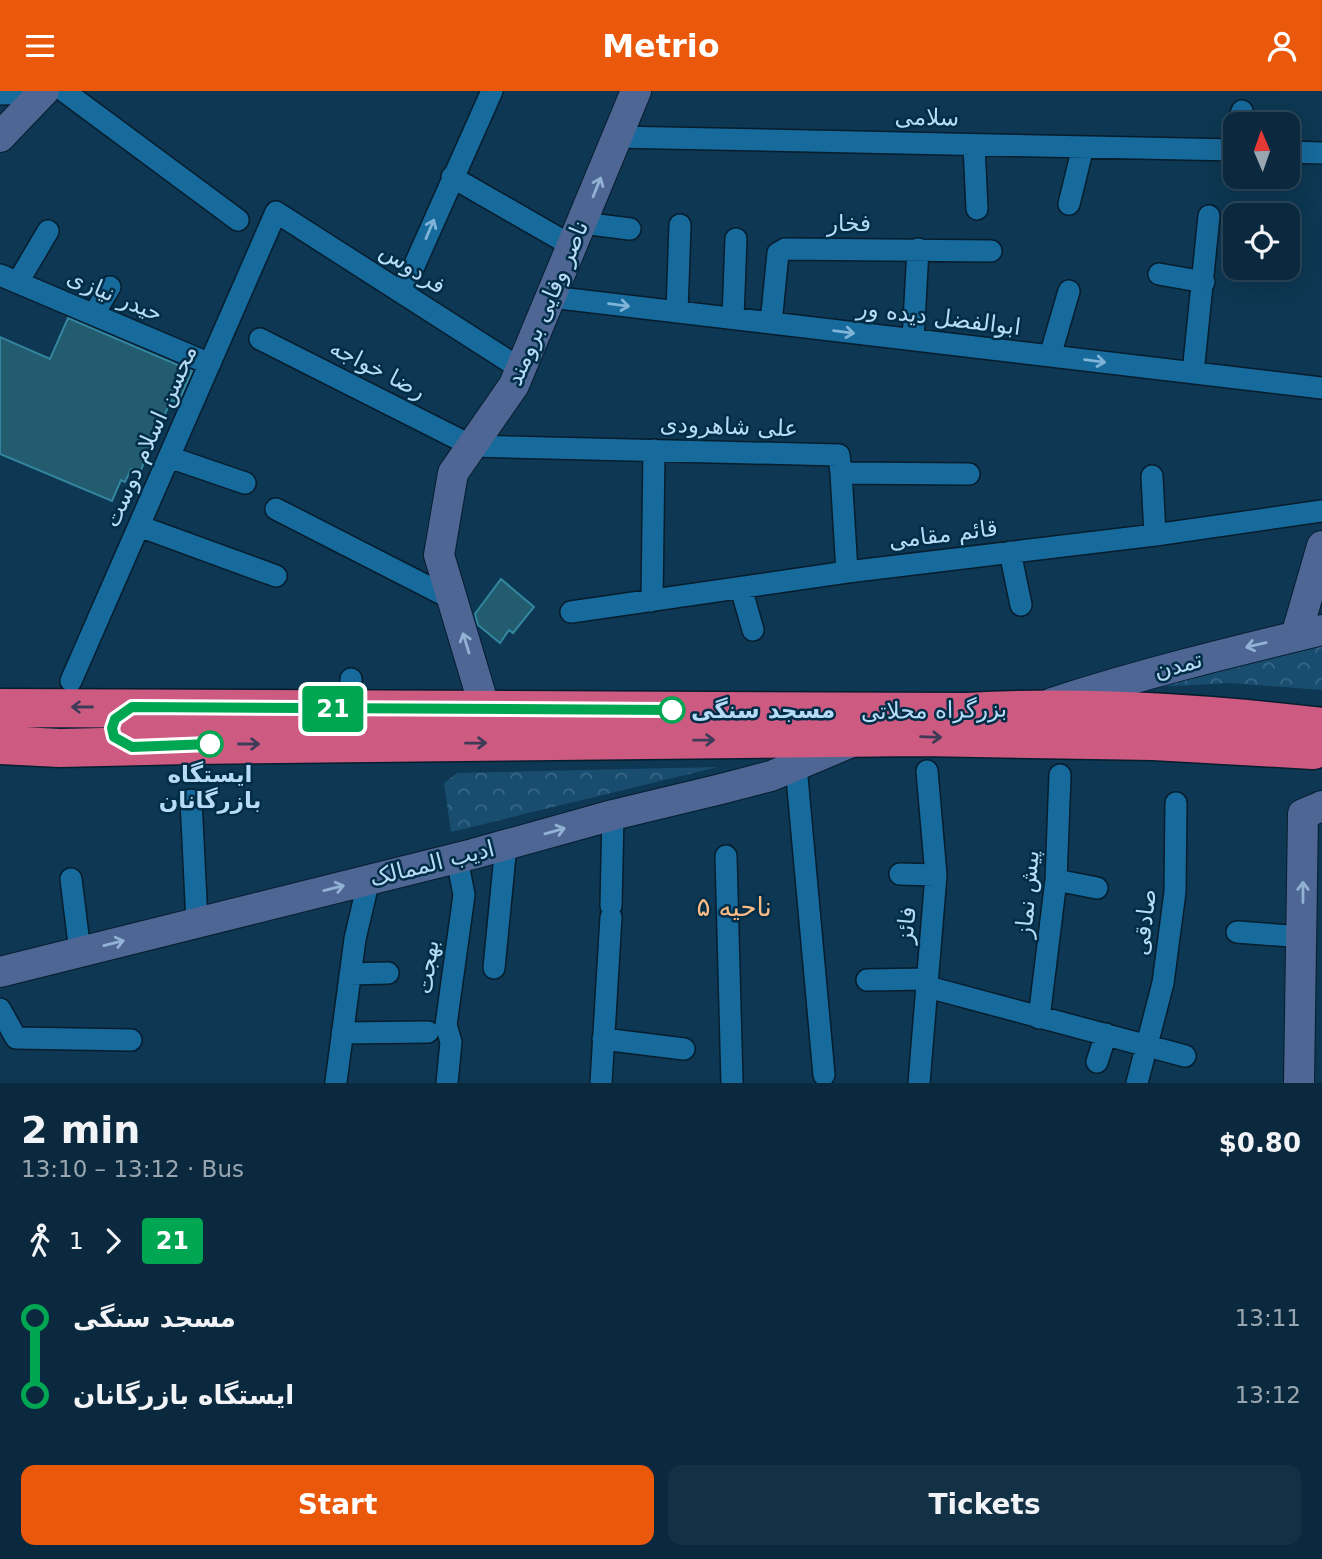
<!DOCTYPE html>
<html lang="en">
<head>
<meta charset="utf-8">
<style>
  :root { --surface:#0a293e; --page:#133145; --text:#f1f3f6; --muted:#99a6b0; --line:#2a4558; --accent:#ea580c }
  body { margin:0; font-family:"DejaVu Sans",Vazirmatn,sans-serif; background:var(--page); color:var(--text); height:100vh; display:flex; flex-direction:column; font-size:26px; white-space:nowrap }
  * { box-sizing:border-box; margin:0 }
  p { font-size:23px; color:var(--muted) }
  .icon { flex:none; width:38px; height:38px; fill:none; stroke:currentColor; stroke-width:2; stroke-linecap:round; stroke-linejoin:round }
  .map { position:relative; height:992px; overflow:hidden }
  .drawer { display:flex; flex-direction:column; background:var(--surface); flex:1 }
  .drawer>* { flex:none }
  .badge { padding:0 14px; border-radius:5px; font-size:24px; line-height:46px }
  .needle { width:46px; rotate:358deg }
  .controls { position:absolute; left:1223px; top:21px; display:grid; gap:14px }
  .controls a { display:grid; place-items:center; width:77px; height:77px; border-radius:14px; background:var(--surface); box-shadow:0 7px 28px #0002,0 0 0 2px var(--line); font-size:35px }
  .map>.badge { position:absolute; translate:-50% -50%; box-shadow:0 0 0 4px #fff }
  .legs { display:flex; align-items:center; gap:10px; height:77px; padding:0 21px; font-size:23px }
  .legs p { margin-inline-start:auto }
  .summary { display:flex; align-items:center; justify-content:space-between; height:119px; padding:0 21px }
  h1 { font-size:38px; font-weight:600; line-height:52px }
  .primary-button { display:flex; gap:14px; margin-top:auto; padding:14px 21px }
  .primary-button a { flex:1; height:80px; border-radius:14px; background:var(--accent); color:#fff; font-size:28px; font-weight:600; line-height:80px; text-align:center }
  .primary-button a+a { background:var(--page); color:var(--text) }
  ul { padding:0 21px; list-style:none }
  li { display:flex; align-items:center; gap:24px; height:77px; font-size:26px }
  li i { display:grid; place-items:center; width:10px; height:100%; margin:0 9px; background:currentColor }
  li i::after { content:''; width:18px; height:18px; margin:-9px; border:5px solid; border-radius:50%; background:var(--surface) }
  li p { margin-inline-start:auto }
  li:first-child i { background:linear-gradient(#0000 50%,currentColor 0) }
  li:last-child i { background:linear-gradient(currentColor 50%,#0000 0) }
  header { display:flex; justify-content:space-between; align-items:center; height:91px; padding:0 21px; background:var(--accent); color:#fff; font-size:32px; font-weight:600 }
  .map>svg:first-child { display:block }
  .park { fill:url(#park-crowns) }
  .building { fill:#235c6e; stroke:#33869f; stroke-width:2 }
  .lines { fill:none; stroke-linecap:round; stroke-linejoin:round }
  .street-casing { stroke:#061d2e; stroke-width:24 }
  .secondary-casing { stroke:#061d2e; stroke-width:32 }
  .highway-casing { stroke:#061d2e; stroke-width:41 }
  .street { stroke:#176a9c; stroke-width:21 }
  .secondary { stroke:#4e6694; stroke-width:30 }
  .highway { stroke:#cd5b81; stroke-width:38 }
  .oneway { stroke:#92b2d4 }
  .oneway2 { stroke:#7fb3d7 }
  .oneway3 { stroke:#3e3b58 }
  .line-1-casing { stroke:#fff; stroke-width:16 }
  .line-1 { stroke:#00a651; stroke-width:10 }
  .stop-1-dot { fill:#fff; stroke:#00a651; stroke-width:3.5 }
  .labels { text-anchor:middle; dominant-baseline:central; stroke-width:5; stroke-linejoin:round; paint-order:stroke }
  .street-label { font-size:23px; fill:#b7dbf7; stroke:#012d47 }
  .stop-label { font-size:23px; font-weight:bold; fill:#b7dbf7; stroke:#012d47; text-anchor:start }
  .quarter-label { font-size:26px; fill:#fabc86; stroke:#012d47 }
</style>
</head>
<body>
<header><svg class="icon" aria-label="menu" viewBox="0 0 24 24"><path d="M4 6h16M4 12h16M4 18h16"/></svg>Metrio<svg class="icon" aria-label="person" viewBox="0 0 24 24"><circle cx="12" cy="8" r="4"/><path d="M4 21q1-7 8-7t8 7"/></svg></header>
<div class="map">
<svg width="1322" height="992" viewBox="0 0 1322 992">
  <defs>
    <pattern id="park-crowns" width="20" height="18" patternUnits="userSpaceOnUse" patternTransform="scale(1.75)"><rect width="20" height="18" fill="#194d70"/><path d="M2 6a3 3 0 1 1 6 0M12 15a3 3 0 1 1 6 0" fill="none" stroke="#386685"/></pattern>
  </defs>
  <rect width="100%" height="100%" fill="#0d3752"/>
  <path class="park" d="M1322,553v46l-92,-7 -113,6z
    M718,676l-267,65 -7,-49 13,-10z"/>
  <path class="building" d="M68,227l124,53 -14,32 -7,-3 -31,72 -9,-3 -6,13 -4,-2 -9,21 -112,-47v-117l50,22z
    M501,488l33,28 -21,26 -4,-3 -9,13 -22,-18 -3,-11z"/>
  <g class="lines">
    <defs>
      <path id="street" d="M64,0l174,129
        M0,3l42,-1
        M1238,33l4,-13
        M616,46l620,13
        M974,54l3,64
        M1288,61l34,1
        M452,86l120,69
        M1069,113l14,-57
        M582,132l48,6
        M1159,183l45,8
        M0,184l210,89
        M18,191l30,-51
        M403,200l89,-200
        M551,206l771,91
        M677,221l3,-87
        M94,223l16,-27
        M733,227l3,-79
        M771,232l7,-70 7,-4 206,2
        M260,248l212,107 367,9 2,18 128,1
        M913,249l5,-91
        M1050,265l19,-65
        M1193,282l16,-157
        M169,366l76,26
        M841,382l6,99
        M1152,385l3,59
        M276,418l176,90
        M139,435l137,50
        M1010,461l11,53
        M741,497l12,42
        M652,510l2,-151
        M571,521l276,-40 308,-37 167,-24
        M351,588v31
        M71,590l205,-469 245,157
        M796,675l28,309
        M191,709l6,122
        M726,765l6,227
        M900,783l36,1
        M71,788l9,73
        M1056,789l41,8
        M611,815l2,-91
        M1237,841l66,5
        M494,877l12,-123
        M350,883l38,-1
        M867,889l61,-1
        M928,896l257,69
        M0,918l16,29 115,2
        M1039,927l17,-138 4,-105
        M342,942l86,-1
        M603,948l81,10
        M1097,971l9,-28
        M336,991l19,-143 14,-60
        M447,992l4,-41 -5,-17 18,-130 -7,-37
        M601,992l10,-166
        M919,992l17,-208 -9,-104
        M1137,992l26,-100 12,-91 1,-89"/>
      <path id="secondary" d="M0,46l44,-46
        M1296,545l26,-90
        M1052,612c89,-29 179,-51 270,-73
        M485,618l-46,-154 14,-82 61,-88 122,-294
        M0,881l473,-118 140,-39 108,-26 50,-13 83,-35
        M1299,992l4,-269 19,-8"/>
      <path id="highway" d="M0,617l967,4c119,-7 237,1 355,15
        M0,654l60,3 128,-3 733,-8 232,4 160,9"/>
    </defs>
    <use href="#street" class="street-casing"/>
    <use href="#secondary" class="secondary-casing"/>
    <use href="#highway" class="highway-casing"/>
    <use href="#street" class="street"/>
    <use href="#secondary" class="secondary"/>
    <use href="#highway" class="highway"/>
  </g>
  <defs><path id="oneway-shaft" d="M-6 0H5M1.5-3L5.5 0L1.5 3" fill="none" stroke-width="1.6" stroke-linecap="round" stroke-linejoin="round" transform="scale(1.75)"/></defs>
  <g class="oneway">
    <use href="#oneway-shaft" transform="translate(597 96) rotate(-68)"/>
    <use href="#oneway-shaft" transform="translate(466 552) rotate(-107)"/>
    <use href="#oneway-shaft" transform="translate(1256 554) rotate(167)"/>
    <use href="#oneway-shaft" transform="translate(555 740) rotate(-16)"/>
    <use href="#oneway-shaft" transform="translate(334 797) rotate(-14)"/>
    <use href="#oneway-shaft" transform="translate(1303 801) rotate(-90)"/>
    <use href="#oneway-shaft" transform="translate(114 852) rotate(-14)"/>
  </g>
  <g class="oneway2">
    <use href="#oneway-shaft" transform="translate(430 138) rotate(-67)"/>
    <use href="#oneway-shaft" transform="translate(619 214) rotate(7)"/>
    <use href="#oneway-shaft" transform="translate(844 241) rotate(7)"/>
    <use href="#oneway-shaft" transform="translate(1095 270) rotate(7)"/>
  </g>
  <g class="oneway3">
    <use href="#oneway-shaft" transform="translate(82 616) rotate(180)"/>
    <use href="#oneway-shaft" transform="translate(931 646) rotate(2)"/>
    <use href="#oneway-shaft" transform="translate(704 649) rotate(-1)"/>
    <use href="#oneway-shaft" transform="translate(476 652) rotate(-1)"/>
    <use href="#oneway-shaft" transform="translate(249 653)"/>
  </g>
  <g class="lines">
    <defs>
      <path id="line-1" d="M210,653l-78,3 -18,-10 -2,-9 3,-9 17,-12 540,3"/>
    </defs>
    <use href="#line-1" class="line-1-casing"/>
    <use href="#line-1" class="line-1"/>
  </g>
  <g class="stop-1-dot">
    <circle cx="672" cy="619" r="12"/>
    <circle cx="210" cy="653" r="12"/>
  </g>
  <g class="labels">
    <g class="street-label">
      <text transform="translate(927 26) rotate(1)">سلامی</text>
      <text x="849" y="132">فخار</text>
      <text transform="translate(413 177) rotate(33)">فردوس</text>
      <text transform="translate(115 204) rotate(23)">حیدر نیازی</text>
      <text transform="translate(547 212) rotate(-67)">ناصر وفایی برومند</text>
      <text transform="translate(939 226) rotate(7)">ابوالفضل دیده ور</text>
      <text transform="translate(378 278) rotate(27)">رضا خواجه</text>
      <text transform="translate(729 335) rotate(2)">علی شاهرودی</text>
      <text transform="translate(150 345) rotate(-66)">محسن اسلام دوست</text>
      <text transform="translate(943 443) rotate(-7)">قائم مقامی</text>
      <text transform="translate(1178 574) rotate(-15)">تمدن</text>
      <text transform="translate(934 619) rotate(-1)">بزرگراه محلاتی</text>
      <text transform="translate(432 772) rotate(-14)">ادیب الممالک</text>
      <text transform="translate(1027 803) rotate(-85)">پیش نماز</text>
      <text transform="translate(1144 831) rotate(-83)">صادقی</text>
      <text transform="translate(906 834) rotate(-85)">فائز</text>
      <text transform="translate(427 876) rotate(-82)">بهجت</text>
    </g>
    <g class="stop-label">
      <text x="691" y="619">مسجد سنگی</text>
      <text x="210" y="683" text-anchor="middle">ایستگاه<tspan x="210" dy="26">بازرگانان</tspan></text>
    </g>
    <g class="quarter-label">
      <text x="734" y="816">ناحیه ۵</text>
    </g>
  </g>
</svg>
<div class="controls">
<a><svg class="needle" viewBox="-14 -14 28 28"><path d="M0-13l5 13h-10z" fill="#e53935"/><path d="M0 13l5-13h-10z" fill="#99a6b0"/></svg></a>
<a><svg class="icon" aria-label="locate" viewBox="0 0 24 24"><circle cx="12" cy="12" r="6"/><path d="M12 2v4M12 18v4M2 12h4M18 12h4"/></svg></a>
</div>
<b class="badge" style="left:333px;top:618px;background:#00a651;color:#fff">21</b>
</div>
<section class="drawer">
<div class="summary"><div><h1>2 min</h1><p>13:10 – 13:12 · Bus</p></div><b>$0.80</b></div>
<div class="legs"><svg class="icon" aria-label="walk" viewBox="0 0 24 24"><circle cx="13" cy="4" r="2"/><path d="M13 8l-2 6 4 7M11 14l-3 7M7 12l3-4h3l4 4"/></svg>1<svg class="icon" aria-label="forward" viewBox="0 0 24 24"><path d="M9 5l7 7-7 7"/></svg><b class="badge" style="background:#00a651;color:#fff">21</b></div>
<ul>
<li><i style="color:#00a651"></i><b>مسجد سنگی</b><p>13:11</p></li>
<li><i style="color:#00a651"></i><b>ایستگاه بازرگانان</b><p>13:12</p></li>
</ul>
<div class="primary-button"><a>Start</a><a>Tickets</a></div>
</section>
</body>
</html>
